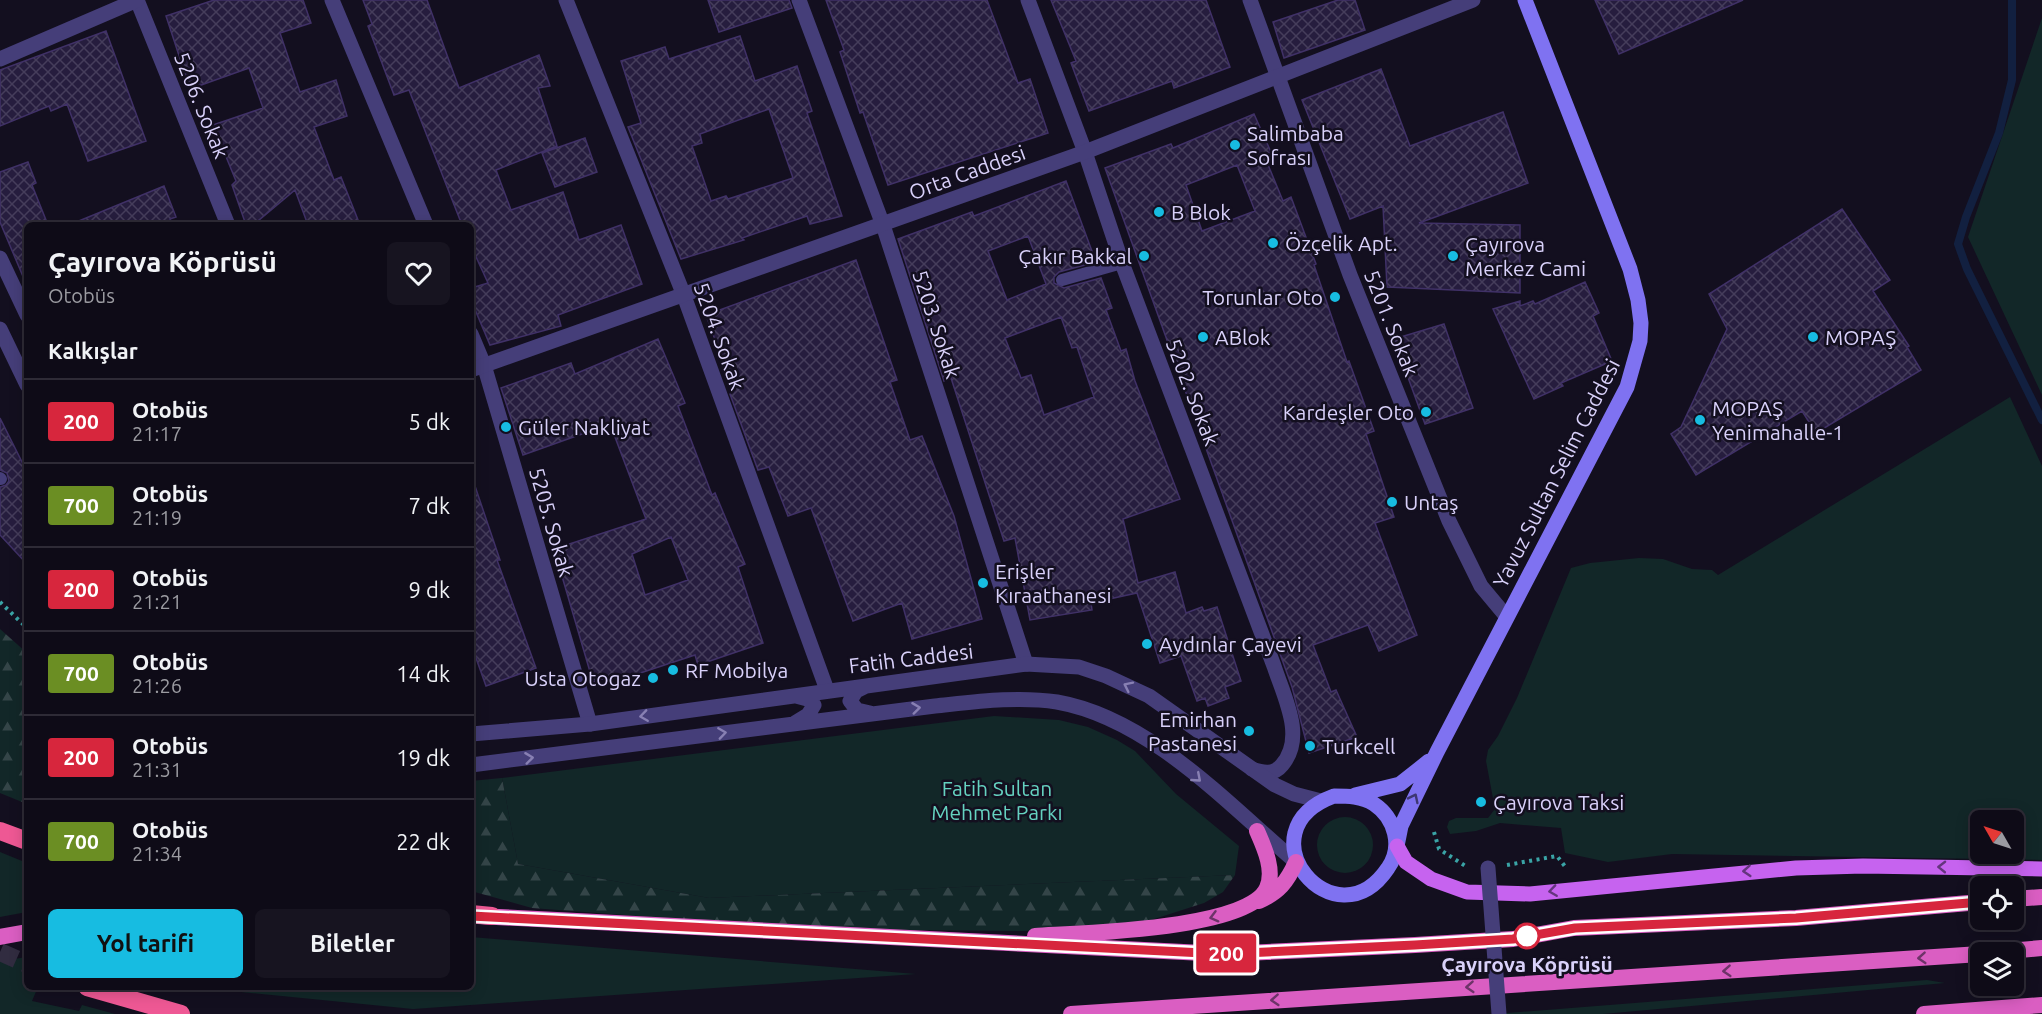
<!DOCTYPE html>
<html lang="tr">
<head>
<meta charset="utf-8">
<style>
  :root { --surface:#0e0b17; --page:#171420; --text:#f1f3f6; --muted:#9b9ba1; --line:#2e2b36; --accent:#17bce1 }
  body { margin:0; font-family:Ubuntu,sans-serif; background:var(--page); color:var(--text); height:100vh; display:flex; flex-direction:column; font-size:22px; white-space:nowrap }
  * { box-sizing:border-box; margin:0 }
  p { font-size:20px; color:var(--muted) }
  .icon { flex:none; width:33px; height:33px; fill:none; stroke:currentColor; stroke-width:2; stroke-linecap:round; stroke-linejoin:round }
  .map { position:relative; flex:1; overflow:hidden }
  .panel { position:absolute; left:24px; top:222px; width:450px; height:768px; display:flex; flex-direction:column; background:var(--surface); border-radius:9px; box-shadow:0 3px 15px #0003,0 0 0 2px var(--line) }
  .panel>* { flex:none }
  .badge { padding:0 12px; border-radius:4px; font-size:21px; line-height:39px }
  .needle { width:39px; rotate:309deg }
  .tools { position:absolute; left:1970px; top:810px; display:grid; gap:12px }
  .tools a { display:grid; place-items:center; width:54px; height:54px; border-radius:9px; background:var(--surface); box-shadow:0 3px 15px #0003,0 0 0 2px var(--line); font-size:30px }
  .map>.badge { position:absolute; translate:-50% -50%; box-shadow:0 0 0 3px #fff }
  h2 { padding:0 24px; font-size:22px; line-height:54px }
  .round { display:grid; place-items:center; flex:none; width:63px; height:63px; border-radius:9px; background:var(--page) }
  .headline { display:flex; align-items:center; justify-content:space-between; height:102px; padding:0 24px }
  h1 { font-size:28px; font-weight:600; line-height:45px }
  .action { display:flex; gap:12px; margin-top:auto; padding:12px 24px }
  .action a { flex:1; height:69px; border-radius:9px; background:var(--accent); color:#111; font-size:24px; font-weight:600; line-height:69px; text-align:center }
  .action a+a { background:var(--page); color:var(--text) }
  ul { padding:0; list-style:none }
  li { display:flex; align-items:center; gap:18px; height:84px; padding:0 24px; border-top:2px solid var(--line) }
  li div { flex:1 }
  li b { display:block; font-size:22px }
  li em { font-style:normal }
  li .badge { min-width:66px; font-weight:700; text-align:center }
  .map>svg:first-child { display:block }
  .green { fill:#122728; fill-rule:evenodd }
  .forest { fill:url(#forest-firs) }
  .lines { fill:none; stroke-linecap:round; stroke-linejoin:round }
  .stream { stroke:#122040; stroke-width:8 }
  .building { fill:url(#building-cross-hatch); stroke:#403167; stroke-width:1.5; fill-rule:evenodd }
  .motorway-tunnel { stroke:#312c40; stroke-width:18; stroke-dasharray:18 9; stroke-linecap:butt }
  .path { stroke:#3aa4a6; stroke-width:4; stroke-dasharray:3 4.5; stroke-linecap:butt }
  .service { stroke:#453e79; stroke-width:12 }
  .minor { stroke:#453e79; stroke-width:15 }
  .tertiary { stroke:#453e79; stroke-width:15 }
  .secondary { stroke:#7f72f1; stroke-width:15 }
  .primary { stroke:#c663ef; stroke-width:15 }
  .trunk { stroke:#da5ec2; stroke-width:16 }
  .motorway { stroke:#ee5894; stroke-width:18 }
  .pedestrian-bridge { stroke:#453e79; stroke-width:15 }
  .oneway { stroke:#8880b3 }
  .oneway2 { stroke:#3e3773 }
  .oneway3 { stroke:#64357d }
  .oneway4 { stroke:#6d3368 }
  .line-casing { stroke:#fff; stroke-width:14 }
  .line { stroke:#d7263d; stroke-width:9 }
  .poi-dot { fill:#17bce1; stroke:#130f1f; stroke-width:2 }
  .stop-dot { fill:#fff; stroke:#d7263d; stroke-width:3 }
  .labels { text-anchor:middle; dominant-baseline:central; stroke-width:5; stroke-linejoin:round; paint-order:stroke }
  .street-label { font-size:21px; fill:#d9d1fa; stroke:#130f1f }
  .poi-label { font-size:21px; fill:#d9d1fa; stroke:#130f1f; text-anchor:start }
  .park-label { font-size:21px; fill:#65d2c0; stroke:#130f1f }
  .stop-label { font-size:21px; font-weight:bold; fill:#d9d1fa; stroke:#130f1f }
</style>
</head>
<body>
<div class="map">
<svg width="2042" height="1014" viewBox="0 0 2042 1014">
  <defs>
    <pattern id="forest-firs" width="22" height="20" patternUnits="userSpaceOnUse" patternTransform="scale(1.5)"><rect width="22" height="20" fill="#122728"/><path d="M5 1l3.5 6h-7zM16 11l3.5 6h-7z" fill="#344548"/></pattern>
    <pattern id="building-cross-hatch" width="8" height="8" patternUnits="userSpaceOnUse" patternTransform="scale(1.5)"><rect width="8" height="8" fill="#261d3e"/><path d="M0 0l8 8M0 8l8-8" fill="none" stroke="#453d5b"/></pattern>
  </defs>
  <rect width="100%" height="100%" fill="#130f1f"/>
  <path class="green" d="M2042,18v377l-74,-158z
    M2010,397l32,69v394l-370,-6 -64,8 -43,-9 -4,-25 -61,-5 -24,8 -26,3 -3,-7 2,-6 7,-3h32l7,-9 -9,-48 2,-11 10,-14 19,-38 54,-130 19,-5 49,-5 24,1 29,10 20,1 6,5zM1980,820h33v34h-33z
    M994,716l65,4 29,7 29,13 18,11 41,43 63,52 -4,29 -526,23 -191,-34 -16,-86z
    M1317 845a28 28 0 1 1 56 0a28 28 0 1 1-56 0Z
    M0,852l27,11v49l-27,5z
    M471,937l445,37 -503,35 -223,-22h281z
    M27,957v30h11l-6,14 47,10 3,-6 33,9h-115v-53z
    M1927,980l18,3 -342,31h-109z"/>
  <path class="forest" d="M0,629l27,24v151l-27,-11z
    M502,778l16,86 191,34 526,-23 -12,17 -19,11 -75,24 -105,4 -212,-2 -280,-21 -61,-17v-110z"/>
  <g class="lines">
    <path class="stream" d="M2012,0v80l-13,53 -33,84 -8,27 9,25 75,151"/>
  </g>
  <path class="building" d="M214,0h89l8,23 -31,10 20,59 36,-12 11,36 -33,11 20,53 7,-3 19,48h-52l-13,-35 -42,35h-7l-14,-40 4,-4 -23,-56 50,-17 -14,-40 -59,21 -24,-73z
    M363,0h64l32,88 80,-33 11,31 -12,2 19,58 -61,24 15,40 52,-18 16,48 42,-15 21,59 -84,31 3,11 -71,19 -19,-45v-12l17,-5 -17,-37v-21h-9l-53,-135 -15,5 -26,-69 4,-2z
    M708,0h81l3,8 -73,24z
    M826,0h161l31,83 12,-4 18,54 -160,52 -25,-73 -3,1 -20,-61 4,-2z
    M1051,0h155l24,67 -56,21 -2,-7 -83,30 -18,-48 5,-2z
    M1338,0h17l10,30 -81,28 -11,-36z
    M1595,0h148l-124,54z
    M106,31l40,110 -58,20 -21,-57 -16,7 -2,-5 -49,20v-56z
    M740,36l15,45 42,-15 15,45 -5,2 35,103 -32,8 -3,-8 -65,22 2,2 -63,19 -53,-132 13,-4 -20,-62 44,-14 4,12zM769,109l24,69 -65,21 -2,-3 -15,5 -19,-55 10,-3 -2,-9z
    M1381,69l29,77 93,-34 25,71 -109,40 101,2v68l-133,-6 -4,-81 -33,13 -48,-119z
    M1254,114l17,38 -7,3 19,46 8,-4 25,67 -2,1 33,97 2,-1 25,70 -8,3 28,83 -19,6 42,112 -38,16 -11,-26 -55,20 18,47 5,-2 21,47 -48,16 -17,-66 -187,-519 66,-24 2,4zM1237,165l18,46 -53,20 -16,-46z
    M585,138l12,34 -42,15 -13,-34z
    M28,162l8,21 -4,2 16,40h-21v61l-27,-64v-50z
    M1066,181l30,81 -37,10 -5,5v6l10,5 37,-10 11,30 -6,2 15,41 5,-2 9,32 45,118 -57,20 15,64 37,-11 11,41 16,-6 2,4 13,-4 24,74 -16,6 4,11 -21,8 -3,-8 -8,3 -16,-45 -21,7 -23,-70 -46,10 1,7 -62,10 -15,-82 -11,3 -53,-163 -7,3 -46,-142 74,-27 2,4zM1028,236l18,48 -39,16 -19,-49zM1061,317l11,31 5,-1 17,50 -50,18 -13,-40 -10,3 -16,-40z
    M164,186l12,31 -6,2 2,6h-103z
    M1842,209l48,71 -17,11 36,55 -2,1 14,23 -105,63 -14,-22 -106,64 -25,-41 10,-7 46,-98 -18,-35z
    M856,260l41,120 -7,2 20,58 12,-4 32,80 28,103 -70,20 -10,-36 -49,18 -42,-113 -23,8 -19,-49 -11,3 -28,-76 4,-2 -28,-77z
    M1585,282l14,31 -6,3 19,45 -51,22 2,3 -29,13 -41,-90 27,-8v5l13,-5 2,3z
    M1444,324l29,84 -48,16 -31,-85z
    M658,339l27,64 -7,3 34,89 3,-2 30,71 -7,3 25,76 -65,22 -3,-10 -76,25 -2,-6 -24,8 -39,-133 92,-30 -36,-95 -87,31 -22,-67 70,-25 4,11zM671,537l17,43 -43,15 -13,-41z
    M0,418l27,54v92l-27,-29v-48l6,-2 3,-4 -2,-8 -7,-3z
    M471,486h4l25,74h-3l39,108 -50,18 -15,-42z"/>
  <g class="lines">
    <path class="motorway-tunnel" d="M0,952l27,12"/>
    <path class="path" d="M0,602l27,26
      M1434,832l5,17 28,18
      M1507,865l50,-9 10,13"/>
    <path class="service" d="M1062,280l60,-17
      M0,478l1,1"/>
    <path class="minor" d="M137,0l91,225
      M332,0l94,225
      M566,0l117,293 144,397
      M799,0l84,225 143,439
      M1028,0l57,152 37,111 152,403c10,31 32,71 8,99 -8,10 -19,8 -30,4
      M1250,0l100,275 99,246 32,65 25,30
      M471,334l13,31 106,359"/>
    <path class="tertiary" d="M0,59l137,-59
      M0,258l27,57
      M0,329l27,56
      M471,370l614,-218 388,-152
      M866,686l-10,5 -6,10 7,9 13,3
      M795,723l13,-8 6,-10 -3,-5 -15,-4
      M471,734l119,-10 436,-60 53,3 27,9 43,20 126,89 19,9 27,7
      M471,765l464,-59c39,-4 82,-10 122,-4 92,16 171,102 239,160"/>
    <path class="secondary" d="M1355,795l45,-11 29,-23
      M1334,796c13,0 28,0 40,8 21,14 29,43 14,64 -53,79 -149,-37 -54,-72z
      M1397,846l4,-20 36,-74 190,-365 13,-46 1,-18 -3,-23 -8,-31 -105,-269"/>
    <path class="primary" d="M1397,846l9,16 25,17 36,13 63,2 266,-26 67,-2 179,3"/>
    <path class="trunk" d="M2013,899l29,-2
      M1259,901c20,-9 28,-19 37,-39
      M478,916l745,38 192,-9 98,-6 61,-11 222,-10 184,-16
      M1035,936c44,-3 214,-6 232,-48 8,-18 -3,-41 -10,-57
      M0,937l27,-5
      M1997,952l45,-4
      M1071,1014l909,-60
      M1924,1014l118,-9"/>
    <path class="motorway" d="M0,831l27,10
      M471,914l21,2
      M87,987l94,27"/>
    <path class="pedestrian-bridge" d="M1488,868l11,146"/>
  </g>
  <defs><path id="oneway-chevron" d="M-2-3.5L2.5 0L-2 3.5" fill="none" stroke-width="1.6" stroke-linecap="round" stroke-linejoin="round" transform="scale(1.5)"/></defs>
  <g class="oneway">
    <use href="#oneway-chevron" transform="translate(1128 686) rotate(-154)"/>
    <use href="#oneway-chevron" transform="translate(916 708) rotate(-7)"/>
    <use href="#oneway-chevron" transform="translate(644 716) rotate(172)"/>
    <use href="#oneway-chevron" transform="translate(722 733) rotate(-8)"/>
    <use href="#oneway-chevron" transform="translate(529 758) rotate(-7)"/>
    <use href="#oneway-chevron" transform="translate(1197 778) rotate(41)"/>
  </g>
  <use class="oneway2" href="#oneway-chevron" transform="translate(1414 798) rotate(-64)"/>
  <g class="oneway3">
    <use href="#oneway-chevron" transform="translate(1942 867) rotate(-179)"/>
    <use href="#oneway-chevron" transform="translate(1747 871) rotate(176)"/>
    <use href="#oneway-chevron" transform="translate(1553 891) rotate(172)"/>
  </g>
  <g class="oneway4">
    <use href="#oneway-chevron" transform="translate(1214 917) rotate(165)"/>
    <use href="#oneway-chevron" transform="translate(1922 958) rotate(176)"/>
    <use href="#oneway-chevron" transform="translate(1727 971) rotate(176)"/>
    <use href="#oneway-chevron" transform="translate(1470 987) rotate(176)"/>
    <use href="#oneway-chevron" transform="translate(1275 1000) rotate(176)"/>
  </g>
  <g class="lines">
    <defs>
      <path id="line" d="M471,916l752,38 192,-9 98,-6 62,-11 221,-10 184,-16"/>
    </defs>
    <use href="#line" class="line-casing"/>
    <use href="#line" class="line"/>
  </g>
  <g class="poi-dot">
    <circle cx="1235" cy="145" r="6"/>
    <circle cx="1159" cy="212" r="6"/>
    <circle cx="1273" cy="243" r="6"/>
    <circle cx="1144" cy="256" r="6"/>
    <circle cx="1453" cy="256" r="6"/>
    <circle cx="1335" cy="297" r="6"/>
    <circle cx="1203" cy="337" r="6"/>
    <circle cx="1813" cy="337" r="6"/>
    <circle cx="1426" cy="412" r="6"/>
    <circle cx="1700" cy="420" r="6"/>
    <circle cx="506" cy="427" r="6"/>
    <circle cx="1392" cy="502" r="6"/>
    <circle cx="983" cy="583" r="6"/>
    <circle cx="1147" cy="644" r="6"/>
    <circle cx="673" cy="670" r="6"/>
    <circle cx="653" cy="678" r="6"/>
    <circle cx="1249" cy="731" r="6"/>
    <circle cx="1310" cy="746" r="6"/>
    <circle cx="1481" cy="802" r="6"/>
  </g>
  <circle class="stop-dot" cx="1527" cy="936" r="12"/>
  <g class="labels">
    <g class="street-label">
      <text transform="translate(202 105) rotate(68)">5206. Sokak</text>
      <text transform="translate(967 172) rotate(-20)">Orta Caddesi</text>
      <text transform="translate(1392 323) rotate(68)">5201. Sokak</text>
      <text transform="translate(937 324) rotate(72)">5203. Sokak</text>
      <text transform="translate(720 336) rotate(70)">5204. Sokak</text>
      <text transform="translate(1193 392) rotate(69)">5202. Sokak</text>
      <text transform="translate(1556 473) rotate(-63)">Yavuz Sultan Selim Caddesi</text>
      <text transform="translate(552 522) rotate(74)">5205. Sokak</text>
      <text transform="translate(911 658) rotate(-7)">Fatih Caddesi</text>
    </g>
    <g class="poi-label">
      <text x="1247" y="133">Salimbaba<tspan x="1247" dy="24">Sofrası</tspan></text>
      <text x="1171" y="212">B Blok</text>
      <text x="1285" y="243">Özçelik Apt.</text>
      <text x="1465" y="244">Çayırova<tspan x="1465" dy="24">Merkez Cami</tspan></text>
      <text x="1132" y="256" text-anchor="end">Çakır Bakkal</text>
      <text x="1323" y="297" text-anchor="end">Torunlar Oto</text>
      <text x="1215" y="337">ABlok</text>
      <text x="1825" y="337">MOPAŞ</text>
      <text x="1712" y="408">MOPAŞ<tspan x="1712" dy="24">Yenimahalle-1</tspan></text>
      <text x="1414" y="412" text-anchor="end">Kardeşler Oto</text>
      <text x="518" y="427">Güler Nakliyat</text>
      <text x="1404" y="502">Untaş</text>
      <text x="995" y="571">Erişler<tspan x="995" dy="24">Kıraathanesi</tspan></text>
      <text x="1159" y="644">Aydınlar Çayevi</text>
      <text x="685" y="670">RF Mobilya</text>
      <text x="641" y="678" text-anchor="end">Usta Otogaz</text>
      <text x="1237" y="719" text-anchor="end">Emirhan<tspan x="1237" dy="24">Pastanesi</tspan></text>
      <text x="1322" y="746">Turkcell</text>
      <text x="1493" y="802">Çayırova Taksi</text>
    </g>
    <g class="park-label">
      <text x="997" y="788">Fatih Sultan<tspan x="997" dy="24">Mehmet Parkı</tspan></text>
    </g>
    <g class="stop-label">
      <text x="1527" y="964">Çayırova Köprüsü</text>
    </g>
  </g>
</svg>
<div class="tools">
<a><svg class="needle" viewBox="-14 -14 28 28"><path d="M0-13l5 13h-10z" fill="#e53935"/><path d="M0 13l5-13h-10z" fill="#9b9ba1"/></svg></a>
<a><svg class="icon" aria-label="locate" viewBox="0 0 24 24"><circle cx="12" cy="12" r="6"/><path d="M12 2v4M12 18v4M2 12h4M18 12h4"/></svg></a>
<a><svg class="icon" aria-label="layers" viewBox="0 0 24 24"><path d="M12 4l9 5-9 5-9-5zM3 14l9 5 9-5"/></svg></a>
</div>
<b class="badge" style="left:1226px;top:953px;background:#d7263d;color:#fff">200</b>
<section class="panel">
<div class="headline"><div><h1>Çayırova Köprüsü</h1><p>Otobüs</p></div><a class="round"><svg class="icon" aria-label="heart" viewBox="0 0 24 24"><path d="M12 20l-8-8c-3-5 5-10 8-4 3-6 11-1 8 4z"/></svg></a></div>
<h2>Kalkışlar</h2>
<ul>
<li><span class="badge" style="background:#d7263d;color:#fff">200</span><div><b>Otobüs</b><p>21:17</p></div><em>5 dk</em></li>
<li><span class="badge" style="background:#6b8e23;color:#fff">700</span><div><b>Otobüs</b><p>21:19</p></div><em>7 dk</em></li>
<li><span class="badge" style="background:#d7263d;color:#fff">200</span><div><b>Otobüs</b><p>21:21</p></div><em>9 dk</em></li>
<li><span class="badge" style="background:#6b8e23;color:#fff">700</span><div><b>Otobüs</b><p>21:26</p></div><em>14 dk</em></li>
<li><span class="badge" style="background:#d7263d;color:#fff">200</span><div><b>Otobüs</b><p>21:31</p></div><em>19 dk</em></li>
<li><span class="badge" style="background:#6b8e23;color:#fff">700</span><div><b>Otobüs</b><p>21:34</p></div><em>22 dk</em></li>
</ul>
<div class="action"><a>Yol tarifi</a><a>Biletler</a></div>
</section>
</div>
</body>
</html>
